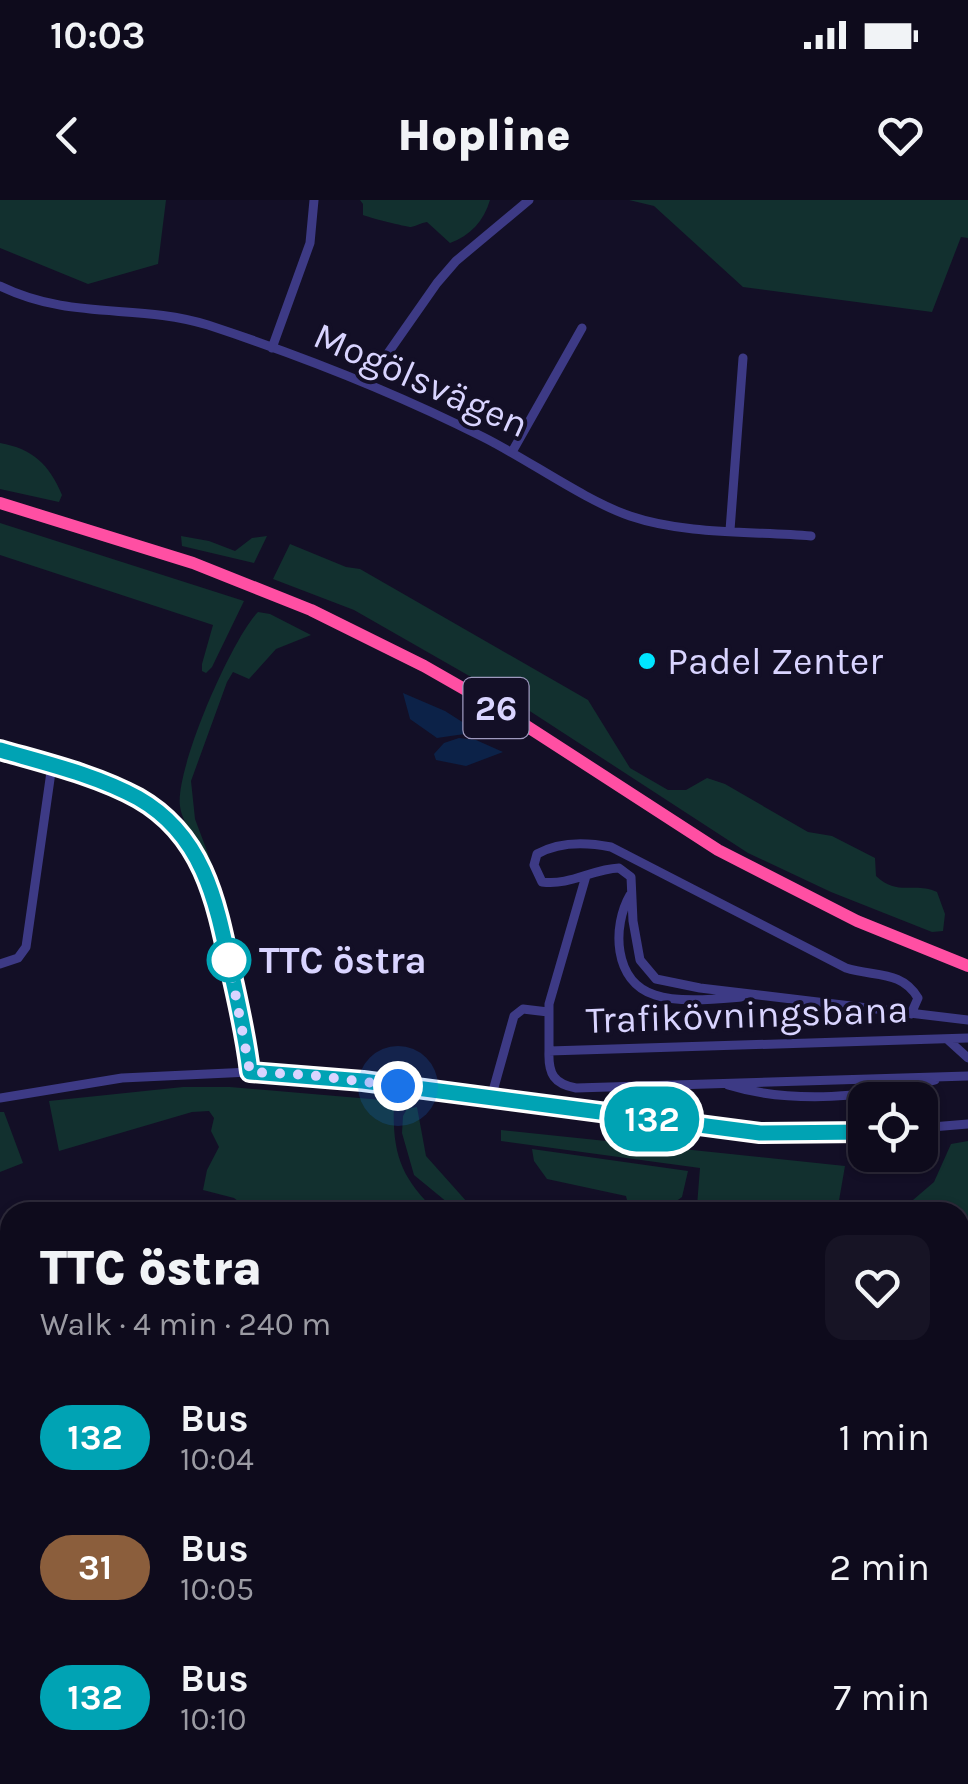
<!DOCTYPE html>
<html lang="en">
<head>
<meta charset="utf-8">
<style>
  :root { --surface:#0e0b1c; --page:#171425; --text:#f1f3f6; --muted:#9b9ba3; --line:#2e2b3b }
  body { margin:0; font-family:Karla,sans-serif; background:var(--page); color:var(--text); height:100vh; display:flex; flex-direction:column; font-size:38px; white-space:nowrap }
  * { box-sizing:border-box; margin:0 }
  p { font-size:32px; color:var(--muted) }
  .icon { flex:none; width:55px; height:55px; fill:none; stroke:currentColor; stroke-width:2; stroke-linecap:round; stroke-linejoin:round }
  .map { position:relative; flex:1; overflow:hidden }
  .details { position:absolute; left:0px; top:1002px; width:970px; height:582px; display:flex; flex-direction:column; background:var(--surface); border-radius:30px 30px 0 0; box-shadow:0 2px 8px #0004,0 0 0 2px var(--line) }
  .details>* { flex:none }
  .badge { padding:0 20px; border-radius:32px; font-size:35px; line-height:65px }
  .tools { position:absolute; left:848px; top:882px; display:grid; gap:20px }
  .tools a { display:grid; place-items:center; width:90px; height:90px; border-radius:20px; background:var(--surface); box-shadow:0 2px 8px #0004,0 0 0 2px var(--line); font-size:50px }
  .you { position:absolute; width:50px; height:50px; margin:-25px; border:8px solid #fff; border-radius:50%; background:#1a73e8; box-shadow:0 0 0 15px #1a73e833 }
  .map>.badge { position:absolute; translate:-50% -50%; box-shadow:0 0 0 5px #fff }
  .round { display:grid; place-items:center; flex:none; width:105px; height:105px; border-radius:20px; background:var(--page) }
  .head { display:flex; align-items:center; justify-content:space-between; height:170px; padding:0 40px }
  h1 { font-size:48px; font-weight:800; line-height:75px }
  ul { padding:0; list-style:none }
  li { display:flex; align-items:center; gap:30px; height:130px; padding:0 40px }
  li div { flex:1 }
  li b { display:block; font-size:38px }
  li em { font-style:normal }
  li .badge { min-width:110px; font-weight:700; text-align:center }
  .status { display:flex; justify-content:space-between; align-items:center; height:70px; padding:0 50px; background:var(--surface); direction:ltr }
  .status svg { height:28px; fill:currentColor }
  header { display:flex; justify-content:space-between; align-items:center; height:130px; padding:0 40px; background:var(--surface); font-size:45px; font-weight:800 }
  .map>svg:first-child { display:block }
  .green { fill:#12302f }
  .water { fill:#0c2248 }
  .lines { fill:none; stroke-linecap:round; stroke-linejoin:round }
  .stream { stroke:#0c2248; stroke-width:2.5 }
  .minor { stroke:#3d3a85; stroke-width:9 }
  .highway { stroke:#ff4fa3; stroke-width:12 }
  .line-casing { stroke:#fff; stroke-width:22 }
  .line { stroke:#00a3b4; stroke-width:15 }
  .walk { stroke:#d9d4ff; stroke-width:10; stroke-dasharray:0 18 }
  .poi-dot { fill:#00e5ff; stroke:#130f26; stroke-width:4 }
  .stop-dot { fill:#fff; stroke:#00a3b4; stroke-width:5 }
  .labels { text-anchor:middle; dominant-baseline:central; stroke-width:8; stroke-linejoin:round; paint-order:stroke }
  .shield { fill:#130f26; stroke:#9e99be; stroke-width:2.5 }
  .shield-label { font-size:35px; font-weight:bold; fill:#d9d4ff }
  .street-label { font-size:38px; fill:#d9d4ff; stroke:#130f26 }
  .poi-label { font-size:38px; fill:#d9d4ff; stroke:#130f26; text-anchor:start }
  .stop-label { font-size:38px; font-weight:bold; fill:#d9d4ff; stroke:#130f26; text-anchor:start }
</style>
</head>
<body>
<div class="status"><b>10:03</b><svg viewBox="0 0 49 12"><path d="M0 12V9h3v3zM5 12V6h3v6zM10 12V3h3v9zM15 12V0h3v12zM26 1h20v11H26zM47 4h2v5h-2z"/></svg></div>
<header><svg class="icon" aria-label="back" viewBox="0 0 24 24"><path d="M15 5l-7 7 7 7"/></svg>Hopline<svg class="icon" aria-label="heart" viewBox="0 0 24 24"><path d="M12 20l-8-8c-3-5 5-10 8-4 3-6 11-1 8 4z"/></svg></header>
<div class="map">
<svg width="968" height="1584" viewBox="0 0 968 1584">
  <rect width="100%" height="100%" fill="#130f26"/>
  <path class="green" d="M0,0h166l-8,64 -70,20 -88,-36z
    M360,0h130c-6,21 -20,36 -40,43l-23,-21c-6,1 -11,4 -16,5 -5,0 -44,-10 -48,-12v-11z
    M629,0h339v38l-7,-1 -29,75 -189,-25 -89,-81z
    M0,243c33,6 49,21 62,52l-3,7 -59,-13z
    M0,323l244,78 -32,66 -6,6 -4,-2v-7l11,-39 -213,-70z
    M181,336l28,5 26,10 17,-13 15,-2 -13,27 -72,-17z
    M290,344l56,23 14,2 228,131 42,68 38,22h18l21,-12 18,6 83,48 24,4 43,22 1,18c22,21 38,5 61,16l8,22 -2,17 -11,1 -101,-40 -83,-39 -226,-147 -168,-96 -81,-31z
    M258,412l12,2 41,21 -35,14 -27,30 -16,-7 -6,10 -36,99 4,38 21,56c-10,-19 -34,-50 -36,-69 -5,-37 52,-168 78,-194z
    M183,887h47l164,14c-2,52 6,76 43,111h-185l-18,-14 -31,-8 4,-20 12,-23 -8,-16 3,-13 -5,-7 -17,1 -133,39 -10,-50z
    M417,907l9,49 50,56h-17l-45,-37 -12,-42 1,-17 4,-7z
    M0,912h4l19,51 -23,9z
    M501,930l344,36 -8,46 -140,-6 3,-38 -199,-27z
    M968,941v643h-627l6,-9h613v-563h-61l35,-30 17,-38z
    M532,949l156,22 -6,26 -21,15h-31l-4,-16 -79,-17 -13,-18z"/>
  <path class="water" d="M403,493l42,18 33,21 -41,6 -27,-19z
    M459,538l17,2 27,12 -37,14 -30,-6 -2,-6 10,-11z"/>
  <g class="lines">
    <path class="stream" d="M960,1178l8,-17
      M440,1584l11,-9"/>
    <path class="minor" d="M0,86c72,35 137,17 208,39 94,31 186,67 275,112 46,23 101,63 147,79 56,19 123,15 181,20
      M272,148l38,-105 4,-43
      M367,183l70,-100 19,-22 73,-61
      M512,252l70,-124
      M730,330l13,-172
      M0,550c45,13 96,24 138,48 67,39 79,106 94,176 7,33 14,65 18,98
      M630,695c-18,31 -17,87 25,100 23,8 62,4 86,2
      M0,764l18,-6 8,-11 26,-182
      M911,814l7,-16c-16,-28 -44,-21 -72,-30l-235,-121c-25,-5 -51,-6 -74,7l-3,11 8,17c28,4 50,-13 77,-14l12,9 2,44 7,39 16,19 44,9 268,32
      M968,838l-419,13c-1,23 5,33 27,37l392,-12
      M947,839l21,19
      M549,851v-47l37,-128
      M728,885c61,19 146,13 207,-5
      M0,898l122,-20 128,-6 113,9 397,52 105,-1
      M491,898l23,-82 9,-7 25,3
      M920,928l48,-4
      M0,1293l10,23
      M0,1434l10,-4
      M172,1584l1,-9"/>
    <path class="highway" d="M0,303l193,60 118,47 113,56 84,48 210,136 139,71 111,45"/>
  </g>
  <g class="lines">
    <defs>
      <path id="line" d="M0,550c45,13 96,25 138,48 65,37 78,102 92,169 8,35 16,69 20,105l113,9 397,52 105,-1"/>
    </defs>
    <use href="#line" class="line-casing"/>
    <use href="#line" class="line"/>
    <path class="walk" d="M229,760l21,112 59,3 89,11"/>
  </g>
  <circle class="poi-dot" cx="647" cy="461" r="10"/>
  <circle class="stop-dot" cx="229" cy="760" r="20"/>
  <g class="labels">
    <rect class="shield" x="463.5" y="478" width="65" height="60" rx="8"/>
    <g class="shield-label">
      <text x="496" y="508">26</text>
    </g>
    <g class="street-label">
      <text transform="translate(421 180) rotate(24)">Mogölsvägen</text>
      <text transform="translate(747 815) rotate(-2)">Trafikövningsbana</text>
    </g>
    <g class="poi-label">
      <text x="667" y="461">Padel Zenter</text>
    </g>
    <g class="stop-label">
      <text x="259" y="760">TTC östra</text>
    </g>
  </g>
</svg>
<div class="tools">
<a><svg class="icon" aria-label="locate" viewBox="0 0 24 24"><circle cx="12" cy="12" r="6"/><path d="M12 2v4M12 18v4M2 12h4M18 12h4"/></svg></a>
</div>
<div class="you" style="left:398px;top:886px"></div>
<b class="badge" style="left:652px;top:919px;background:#00a3b4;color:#fff">132</b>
<section class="details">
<div class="head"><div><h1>TTC östra</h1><p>Walk · 4 min · 240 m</p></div><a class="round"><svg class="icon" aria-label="heart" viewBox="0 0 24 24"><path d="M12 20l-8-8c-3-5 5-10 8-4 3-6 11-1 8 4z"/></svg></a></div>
<ul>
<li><span class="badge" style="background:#00a3b4;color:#fff">132</span><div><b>Bus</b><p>10:04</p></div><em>1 min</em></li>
<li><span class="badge" style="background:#8b5e3c;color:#fff">31</span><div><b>Bus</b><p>10:05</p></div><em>2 min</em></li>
<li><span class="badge" style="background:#00a3b4;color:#fff">132</span><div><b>Bus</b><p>10:10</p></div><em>7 min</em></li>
</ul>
</section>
</div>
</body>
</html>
